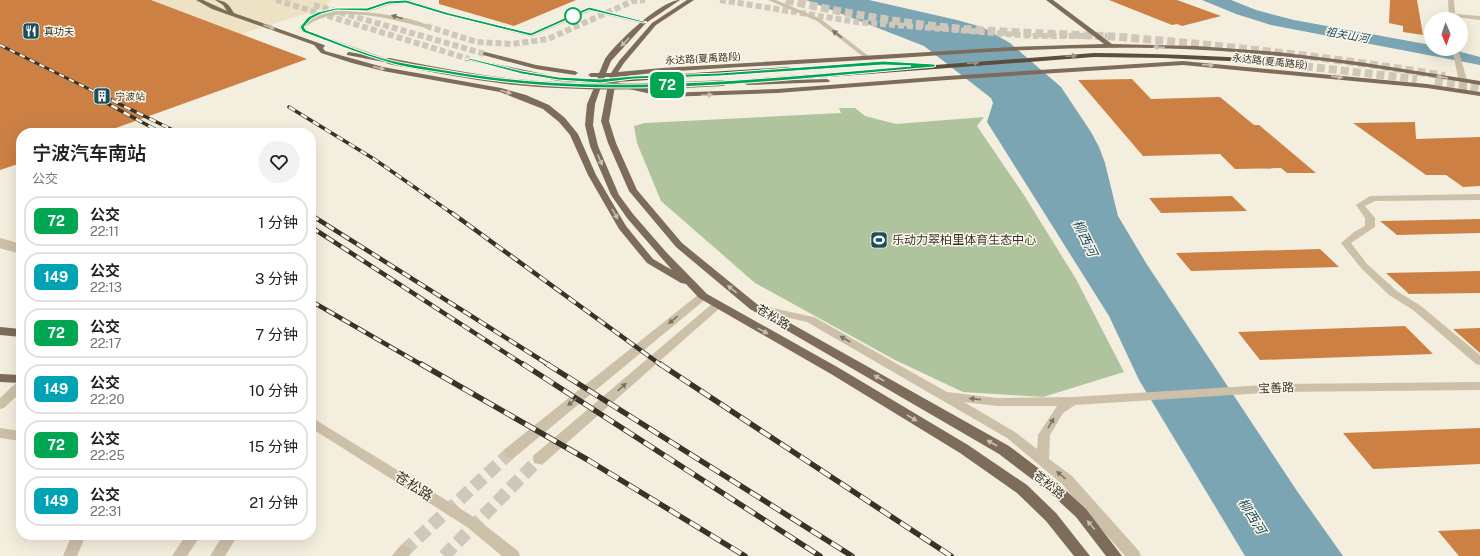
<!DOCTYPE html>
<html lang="zh">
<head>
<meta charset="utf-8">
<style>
  :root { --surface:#fff; --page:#f2f2f2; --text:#222; --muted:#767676; --line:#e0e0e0 }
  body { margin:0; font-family:"Public Sans","Noto Sans SC",sans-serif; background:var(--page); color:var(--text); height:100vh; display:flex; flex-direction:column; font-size:15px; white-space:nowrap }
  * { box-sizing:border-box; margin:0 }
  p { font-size:13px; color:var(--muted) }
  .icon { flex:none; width:22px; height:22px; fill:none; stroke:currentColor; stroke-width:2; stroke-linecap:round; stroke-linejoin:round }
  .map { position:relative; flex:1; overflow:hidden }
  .details { position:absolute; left:16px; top:128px; width:300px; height:412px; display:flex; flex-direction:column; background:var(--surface); border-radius:16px; box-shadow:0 4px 16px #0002 }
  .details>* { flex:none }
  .badge { padding:0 8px; border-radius:6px; font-size:14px; line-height:26px }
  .needle { width:26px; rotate:178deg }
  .fabs { position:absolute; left:1424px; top:12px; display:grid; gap:8px }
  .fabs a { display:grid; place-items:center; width:44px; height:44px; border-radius:50%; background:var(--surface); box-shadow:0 4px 16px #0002; font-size:20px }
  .map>.badge { position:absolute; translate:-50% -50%; box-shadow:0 0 0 2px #fff }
  .round { display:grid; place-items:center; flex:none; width:42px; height:42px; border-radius:21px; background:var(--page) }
  .head { display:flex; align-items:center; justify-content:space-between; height:68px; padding:0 16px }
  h1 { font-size:19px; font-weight:600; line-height:30px }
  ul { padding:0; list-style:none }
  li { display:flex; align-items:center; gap:12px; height:50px; margin:0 8px 6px; padding:0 8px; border:2px solid var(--line); border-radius:16px }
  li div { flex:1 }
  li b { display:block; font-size:15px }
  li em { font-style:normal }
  li .badge { min-width:44px; font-weight:700; text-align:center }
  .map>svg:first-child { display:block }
  .green { fill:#afc49d }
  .plaza { fill:#ede3c4 }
  .water { fill:#7ba5b3 }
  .building { fill:#cc8044 }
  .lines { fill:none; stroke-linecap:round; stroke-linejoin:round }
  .minor-tunnel-far1 { stroke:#cfc8ba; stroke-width:6; stroke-dasharray:6 3; stroke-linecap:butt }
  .minor-tunnel { stroke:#cfc8ba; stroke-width:13; stroke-dasharray:13 6; stroke-linecap:butt }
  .major-tunnel { stroke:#cfc8ba; stroke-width:6; stroke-dasharray:6 3; stroke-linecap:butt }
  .highway-tunnel { stroke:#cfc8ba; stroke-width:8; stroke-dasharray:8 4; stroke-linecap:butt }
  .minor { fill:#cdc0a9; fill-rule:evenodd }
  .major { fill:#7c6c59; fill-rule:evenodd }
  .highway { fill:#5b4e40; fill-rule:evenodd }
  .rail-far3-casing { stroke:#3a3229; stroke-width:3 }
  .rail-far2-casing { stroke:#3a3229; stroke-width:3.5 }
  .rail-far1-casing { stroke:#3a3229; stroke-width:4.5 }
  .rail-casing { stroke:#3a3229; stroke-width:5.5 }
  .rail-far3 { stroke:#fbf7eb; stroke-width:2; stroke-dasharray:5.5; stroke-linecap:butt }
  .rail-far2 { stroke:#fbf7eb; stroke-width:2.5; stroke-dasharray:7; stroke-linecap:butt }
  .rail-far1 { stroke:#fbf7eb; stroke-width:3; stroke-dasharray:9; stroke-linecap:butt }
  .rail { stroke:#fbf7eb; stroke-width:4; stroke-dasharray:12; stroke-linecap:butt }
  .minor-bridge { stroke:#cdc0a9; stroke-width:10 }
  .major-bridge { stroke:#7c6c59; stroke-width:6 }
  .oneway { fill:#7c7263 }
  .oneway2 { fill:#c8bfb1 }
  .oneway3 { fill:#9b9284 }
  .line { fill:#00a651; stroke:#fff }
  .stop-dot { fill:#fff; stroke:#00a651; stroke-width:2 }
  .labels { text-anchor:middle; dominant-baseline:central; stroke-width:3; stroke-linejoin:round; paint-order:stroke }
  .far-poi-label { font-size:10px; fill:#3a3229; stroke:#fbf7eb; text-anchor:start }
  .far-street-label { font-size:10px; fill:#3a3229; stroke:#fbf7eb }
  .far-water-label { font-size:11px; font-style:italic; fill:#1c4c5e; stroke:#fbf7eb }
  .poi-label { font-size:12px; fill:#3a3229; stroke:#fbf7eb; text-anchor:start }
  .street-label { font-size:12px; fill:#3a3229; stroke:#fbf7eb }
  .water-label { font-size:13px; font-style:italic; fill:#1c4c5e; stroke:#fbf7eb }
  .near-street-label { font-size:14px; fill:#3a3229; stroke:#fbf7eb }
</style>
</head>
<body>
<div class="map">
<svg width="1480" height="556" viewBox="0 0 1480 556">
  <rect width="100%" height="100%" fill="#f4eede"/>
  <path class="green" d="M839,108h16l10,8 31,8 88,-7 -7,9 47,69 52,84 48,93 -81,25 -80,-5 -68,-32 -140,-77 -94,-82 -24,-58 -3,-17 11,-3 196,-10z"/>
  <path class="plaza" d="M151,0h178l4,1 -6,2 2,1 -2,3 -86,27z"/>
  <path class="water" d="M806,0h63l88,20 25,7 28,16 51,44 30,45 8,15 6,16 13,53 28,47 151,228 46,65h-98l-106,-176 -30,-64 -122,-194 6,-19 -2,-5 -67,-52z
    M1202,0h29l25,10 38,10 137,25v4h19l30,8v8l-209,-40 -35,-11z"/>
  <path class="building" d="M0,0h151l156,59 -205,74h-81v30l-21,7z
    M439,0h137l-62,26 -75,-22z
    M1109,0h68l44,16 -39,10 -5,-2 -5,1z
    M1390,0h27l6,35 -20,-3v-6l-14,-3z
    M1132,79l19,20 69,-2 34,28h5l57,48h-29l-6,-5 -46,1 -15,-15 -77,2 -65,-76z
    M1415,122l1,17 64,-2v49l-17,1 -17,-12h-20l-73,-52z
    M1232,196l15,15 -86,2 -12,-15z
    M1480,219v14l-83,2 -17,-14z
    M1320,249l19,18 -148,4 -15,-18z
    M1480,271v22l-71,1 -23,-21z
    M1405,326l28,28 -173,6 -22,-28z
    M1480,328v25l-27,-24z
    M1480,428v36l-107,5 -30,-36z
    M1480,529v27h-21l-21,-25z"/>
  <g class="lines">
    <path class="minor-tunnel-far1" d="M720,0l137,22 175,14h75
      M426,26l51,16 35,2 36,-5 85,-38 12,-1"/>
    <path class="minor-tunnel" d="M404,551l106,-98
      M444,556l95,-97"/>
    <path class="major-tunnel" d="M276,0l193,59
      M314,5l171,49"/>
    <path class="highway-tunnel" d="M786,0c58,13 118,24 178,29 52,4 104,5 156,8 109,9 217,21 325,39
      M1293,65l124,14
      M1435,81l45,7"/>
    <path class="minor" d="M409,0l41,13 80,20 59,-26 58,15 -3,2 -54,-13 -59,26 -85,-22 -40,-12 -17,2 -22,7 -3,-2 24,-9z
      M768,0h8l45,19 50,39 -5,1 -49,-38z
      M1448,0h6l1,14 25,2v4l-25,-3v2h-6z
      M342,11c19,0 72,5 87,15l-3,2c-35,-9 -90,-26 -121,-1l1,3 85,30 1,1 -3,2 -87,-31 -3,-5c12,-13 27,-15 43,-16z
      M1452,49h6l9,31v12l-6,-1z
      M1480,194v6l-105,1 -10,5 10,12v9l-24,16 16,21 30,27 24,15 59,49v10l-4,-1 -63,-54 -24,-15 -28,-27 -20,-25 13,-11 11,-6v-8l-9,-13 14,-9z
      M703,293l4,1 1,2 -1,2 -192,159 -5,1 -5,-1 -1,-4 1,-4 194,-155z
      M717,302l4,1 1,2 -1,2 -177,156 -5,1 -5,-1 -1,-4 1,-4 179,-152z
      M754,304l60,13 133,75 50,6 76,-1 205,-13 202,-2v8l-202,2 -203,13 -12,8 -13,22 -1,24 23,17 67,75 2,5h-16l-63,-72 -55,-46 -200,-116 -57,-13 -1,-2zM964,402l33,4h60l-19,29 -1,14 -22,-17z
      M21,381v11l-17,16 -4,1v-11l17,-16z
      M311,417l166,102 41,32 2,5h-18l-35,-29 -156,-99z
      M0,428l21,3v10l-21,-3z
      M72,535h14l-9,21h-14z
      M186,535h15l-14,21h-15z
      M223,535h15l-13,21h-15z
      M404,545l5,2 2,4 -2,5h-17l7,-9z"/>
    <path class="major" d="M196,0h7l24,11 -4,-6 -8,-5c11,0 14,5 19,13l90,32 1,1 -2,2 2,3 58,16 118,21 25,7 23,10 16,13 13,16 18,41 30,51 27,33 19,11 -45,-52 -16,-23 -21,-49 -5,-21 2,-21 9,-21 -38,-2 -91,-21v-2l91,19 39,2 1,-2h-7l-3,-2 3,-2h8c2,-4 4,-10 6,-14 11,-16 56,-59 75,-59l-34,23 -35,38 -5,12h5l8,-12 33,-38 35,-23h7l-38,25 -32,38 -6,9 44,-4 350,-21 92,-3 -58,-44h7l59,44 84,2 82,6 81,10 121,19v4c-108,-19 -217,-35 -327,-37 -90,-2 -181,5 -271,11 -76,5 -152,8 -229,14l-36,4 -1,5 49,11 112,-4 170,-13 236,-15 244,23 53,8v4l-53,-8 -244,-23 -236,15 -170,13 -112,4 -50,-11 -6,35 7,22 21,47 45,53 76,62 251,141 50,38 27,25 36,47h-16l-30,-39 -27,-25 -50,-38 -249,-145 -74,-62 -47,-56 -21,-48 -7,-22 7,-36 -6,-1 -7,20 -2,21 5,21 21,49 14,19 33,38 41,42 132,74 129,77 59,40 29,28 34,43h-16l-28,-35 -29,-28 -57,-40 -129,-79 -132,-76 -13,-14 -5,-1 -34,-20 -28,-34 -31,-54 -18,-40 -11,-13 -16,-13 -43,-17 -117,-21 -31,-8 -31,-10 -7,-8 -102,-36zM605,77h5l-1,4 -5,-1z
      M349,52l40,7 3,2 -3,2 -42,-8v-2z
      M485,52l51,13 39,6 3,2 -3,2 -39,-6 -53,-14v-2z
      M827,79l3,2 -1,1 -82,3 -3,-2 3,-2z
      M0,327l21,2v8l-21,-2z
      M0,374l21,1v8l-21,-1z"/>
    <path class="highway" d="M1094,53c67,1 133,2 199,10l4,2 -4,2 -43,-5 -86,-4 -70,-1 -371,28 -4,-2 4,-2z
      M789,67l4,2 -1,2 -192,12 -4,-2 4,-2z"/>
    <defs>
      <path id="rail-far3" d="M0,45l101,50"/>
      <path id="rail-far2" d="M99,94l80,39
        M99,99l63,34
        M289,107l85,52 79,55"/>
      <path id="rail-far1" d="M452,213l209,152
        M311,215l238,150
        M311,227l213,138
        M311,301l111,64"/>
      <path id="rail" d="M421,364l167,96 157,96
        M523,364l297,192
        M547,364l305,192
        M660,364l291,192"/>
    </defs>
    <use href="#rail-far3" class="rail-far3-casing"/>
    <use href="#rail-far2" class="rail-far2-casing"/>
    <use href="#rail-far1" class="rail-far1-casing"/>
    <use href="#rail" class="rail-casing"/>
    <use href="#rail-far3" class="rail-far3"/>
    <use href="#rail-far2" class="rail-far2"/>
    <use href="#rail-far1" class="rail-far1"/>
    <use href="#rail" class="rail"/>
    <path class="minor-bridge" d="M0,243l21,6"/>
    <path class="major-bridge" d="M389,61c42,8 84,17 127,21 68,7 138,5 207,1"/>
  </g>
  <defs><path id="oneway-solid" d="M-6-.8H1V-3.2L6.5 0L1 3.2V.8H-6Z"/></defs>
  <g class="oneway">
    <use href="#oneway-solid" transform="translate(397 17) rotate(-162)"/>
    <use href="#oneway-solid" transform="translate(837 34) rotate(-142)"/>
    <use href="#oneway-solid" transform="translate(673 320) rotate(141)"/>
    <use href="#oneway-solid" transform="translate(845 339) rotate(-150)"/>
    <use href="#oneway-solid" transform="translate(622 387) rotate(-41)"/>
    <use href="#oneway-solid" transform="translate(975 399) rotate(-174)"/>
    <use href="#oneway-solid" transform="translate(572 402) rotate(141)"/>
    <use href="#oneway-solid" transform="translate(1051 423) rotate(-59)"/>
    <use href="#oneway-solid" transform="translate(1061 475) rotate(-141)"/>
  </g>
  <g class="oneway2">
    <use href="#oneway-solid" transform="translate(269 27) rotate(20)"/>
    <use href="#oneway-solid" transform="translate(625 42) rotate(134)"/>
    <use href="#oneway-solid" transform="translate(1159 47) rotate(-177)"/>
    <use href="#oneway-solid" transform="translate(1208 65) rotate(4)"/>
    <use href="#oneway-solid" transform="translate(379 68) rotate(13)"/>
    <use href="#oneway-solid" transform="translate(1337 77) rotate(6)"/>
    <use href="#oneway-solid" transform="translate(1442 77) rotate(-171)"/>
    <use href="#oneway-solid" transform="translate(506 92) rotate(16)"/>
    <use href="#oneway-solid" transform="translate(707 95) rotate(-3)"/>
    <use href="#oneway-solid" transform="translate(600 160) rotate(66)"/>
    <use href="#oneway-solid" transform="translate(615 214) rotate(60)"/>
    <use href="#oneway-solid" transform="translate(732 289) rotate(-141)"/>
    <use href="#oneway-solid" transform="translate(763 331) rotate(29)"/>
    <use href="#oneway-solid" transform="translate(879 378) rotate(-150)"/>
    <use href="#oneway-solid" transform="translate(912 418) rotate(31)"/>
    <use href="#oneway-solid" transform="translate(992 443) rotate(-150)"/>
    <use href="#oneway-solid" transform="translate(1091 525) rotate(-130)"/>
  </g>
  <g class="oneway3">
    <use href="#oneway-solid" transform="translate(1071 56) rotate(-3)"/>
    <use href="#oneway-solid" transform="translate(973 63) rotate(-4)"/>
  </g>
  <path class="line" d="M406,0l43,13 82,20 58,-26 58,15 -3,1 -55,-13 -58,26 -85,-21 -40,-12 -18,1 -21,7 -31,-1 -15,4 -10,5 -7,8 2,3c28,10 56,23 84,30 16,4 33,6 49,9 157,29 314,10 472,-3l-28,-1 -163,11 -87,3 -33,4 -42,-3 -36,-6 -56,-15 3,-1 53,13 36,6 42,2 33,-3 87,-3 163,-12 51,3 2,2 -2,1c-163,14 -328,36 -490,6 -19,-3 -39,-5 -57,-11 -28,-8 -57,-20 -84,-30l-3,-5 8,-10 10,-5 18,-4h31l21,-7z"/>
  <defs>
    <symbol id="restaurant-square" viewBox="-11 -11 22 22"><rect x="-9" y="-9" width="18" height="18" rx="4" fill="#1c4c5e" stroke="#fbf7eb"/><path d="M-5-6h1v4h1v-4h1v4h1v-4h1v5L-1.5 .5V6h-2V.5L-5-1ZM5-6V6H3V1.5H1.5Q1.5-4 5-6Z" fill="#fff"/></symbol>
    <symbol id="building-square" viewBox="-11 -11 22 22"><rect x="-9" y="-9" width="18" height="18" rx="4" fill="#1c4c5e" stroke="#fbf7eb"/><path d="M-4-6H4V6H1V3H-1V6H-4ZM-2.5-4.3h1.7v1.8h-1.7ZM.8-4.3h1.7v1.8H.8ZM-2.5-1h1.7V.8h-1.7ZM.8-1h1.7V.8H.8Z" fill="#fff"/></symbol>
    <symbol id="stadium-square" viewBox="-11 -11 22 22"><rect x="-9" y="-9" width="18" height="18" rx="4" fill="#1c4c5e" stroke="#fbf7eb"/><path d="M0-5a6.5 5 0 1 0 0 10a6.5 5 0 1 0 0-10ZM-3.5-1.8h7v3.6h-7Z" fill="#fff"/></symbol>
  </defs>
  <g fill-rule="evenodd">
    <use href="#restaurant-square" x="21" y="21" width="20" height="20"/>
    <use href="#building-square" x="92" y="86" width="20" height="20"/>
    <use href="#stadium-square" x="869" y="230" width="20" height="20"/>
  </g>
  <circle class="stop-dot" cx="573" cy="16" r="8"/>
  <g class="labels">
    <g class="far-poi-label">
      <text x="44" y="31">真功夫</text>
      <text x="115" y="96">宁波站</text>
    </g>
    <g class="far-street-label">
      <text transform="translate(703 58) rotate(-3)">永达路(夏禹路段)</text>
      <text transform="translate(1270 61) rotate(6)">永达路(夏禹路段)</text>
    </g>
    <g class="far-water-label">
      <text transform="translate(1347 35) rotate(10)">祖关山河</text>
    </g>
    <g class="poi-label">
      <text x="892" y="240">乐动力翠柏里体育生态中心</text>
    </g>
    <g class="street-label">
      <text transform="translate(773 317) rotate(31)">苍松路</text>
      <text transform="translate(1276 388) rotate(-2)">宝善路</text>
      <text transform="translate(1049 485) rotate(39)">苍松路</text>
    </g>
    <g class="water-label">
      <text transform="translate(1085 238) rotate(64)">柳西河</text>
      <text transform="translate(1252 516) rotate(58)">柳西河</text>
    </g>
    <g class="near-street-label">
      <text transform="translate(414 486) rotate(32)">苍松路</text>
    </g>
  </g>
</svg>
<div class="fabs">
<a><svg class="needle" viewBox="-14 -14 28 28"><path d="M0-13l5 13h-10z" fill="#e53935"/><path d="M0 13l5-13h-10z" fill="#767676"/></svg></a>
</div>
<b class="badge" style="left:667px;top:85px;background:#00a651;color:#fff">72</b>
<section class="details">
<div class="head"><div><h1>宁波汽车南站</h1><p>公交</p></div><a class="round"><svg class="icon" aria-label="heart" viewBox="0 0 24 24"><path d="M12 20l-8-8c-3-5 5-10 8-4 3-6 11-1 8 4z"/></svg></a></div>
<ul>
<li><span class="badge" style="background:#00a651;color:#fff">72</span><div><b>公交</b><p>22:11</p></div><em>1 分钟</em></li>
<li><span class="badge" style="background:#00a3b4;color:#fff">149</span><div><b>公交</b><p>22:13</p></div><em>3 分钟</em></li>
<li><span class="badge" style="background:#00a651;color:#fff">72</span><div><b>公交</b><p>22:17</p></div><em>7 分钟</em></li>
<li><span class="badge" style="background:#00a3b4;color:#fff">149</span><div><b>公交</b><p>22:20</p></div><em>10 分钟</em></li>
<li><span class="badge" style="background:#00a651;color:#fff">72</span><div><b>公交</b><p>22:25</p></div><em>15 分钟</em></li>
<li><span class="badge" style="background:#00a3b4;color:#fff">149</span><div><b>公交</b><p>22:31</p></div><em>21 分钟</em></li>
</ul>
</section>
</div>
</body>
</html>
